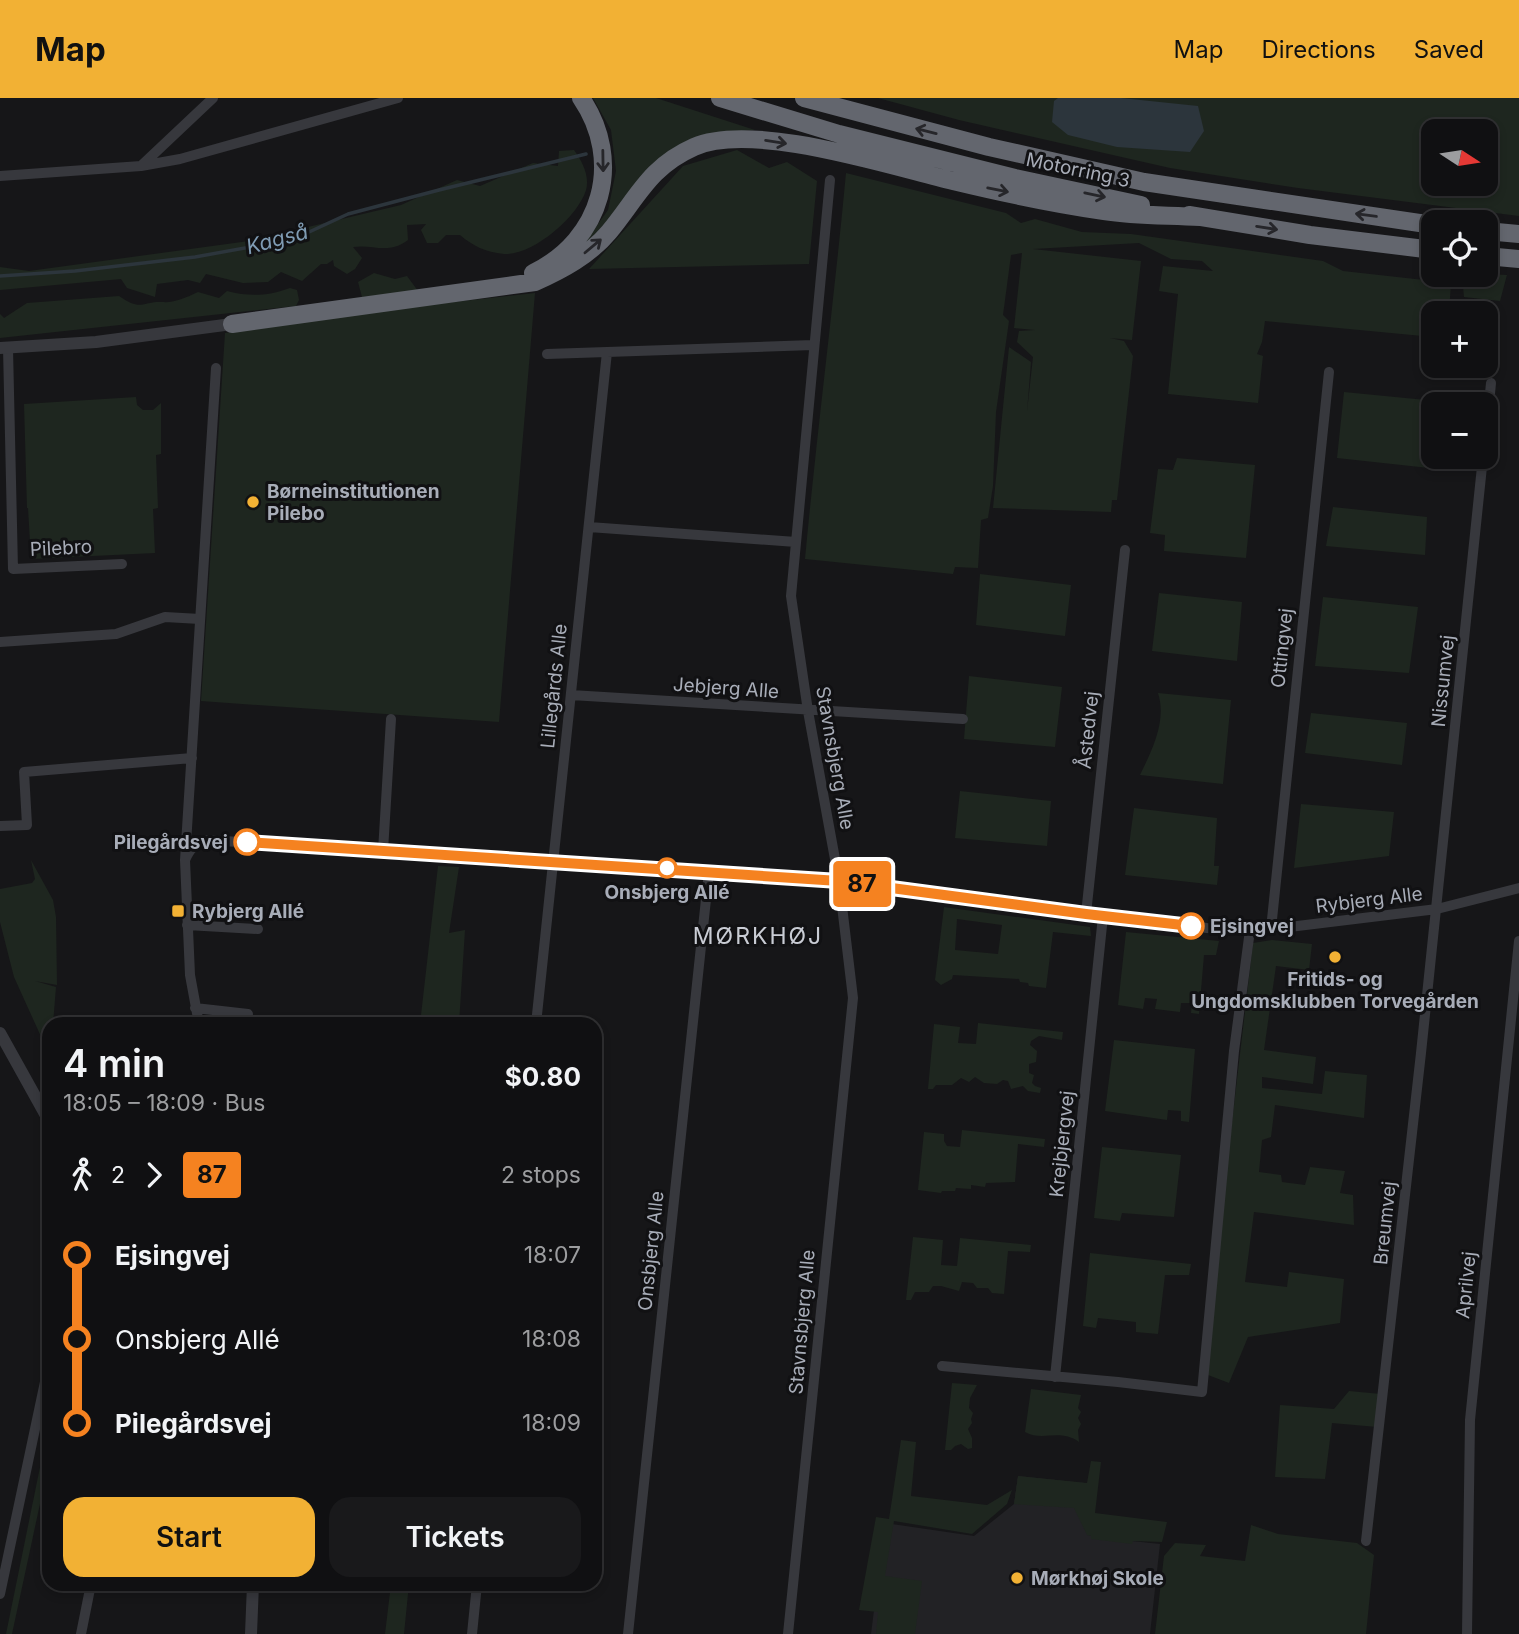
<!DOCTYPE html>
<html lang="en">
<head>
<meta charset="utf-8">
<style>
  :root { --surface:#101012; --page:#19191b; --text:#f1f3f6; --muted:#9c9d9f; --line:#303032; --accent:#f2b134 }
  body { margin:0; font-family:Inter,sans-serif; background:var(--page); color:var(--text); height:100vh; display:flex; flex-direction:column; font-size:26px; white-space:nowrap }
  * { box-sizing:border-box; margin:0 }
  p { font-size:23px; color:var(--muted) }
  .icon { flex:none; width:38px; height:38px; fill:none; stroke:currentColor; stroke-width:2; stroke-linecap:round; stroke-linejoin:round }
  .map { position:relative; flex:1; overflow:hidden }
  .sheet { position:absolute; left:42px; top:919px; width:560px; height:574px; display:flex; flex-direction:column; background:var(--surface); border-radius:21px; box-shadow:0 4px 10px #0003,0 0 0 2px var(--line) }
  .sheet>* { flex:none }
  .badge { padding:0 14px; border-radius:5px; font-size:24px; line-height:46px }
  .needle { width:46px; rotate:102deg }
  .buttons { position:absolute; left:1421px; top:21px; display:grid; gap:14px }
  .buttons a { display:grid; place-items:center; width:77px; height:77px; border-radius:14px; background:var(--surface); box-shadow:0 4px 10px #0003,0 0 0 2px var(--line); font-size:35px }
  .map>.badge { position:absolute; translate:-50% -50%; box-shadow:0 0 0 4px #fff }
  .legs { display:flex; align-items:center; gap:10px; height:77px; padding:0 21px; font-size:23px }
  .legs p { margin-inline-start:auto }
  .summary { display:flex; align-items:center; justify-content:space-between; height:119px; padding:0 21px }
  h1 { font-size:38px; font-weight:600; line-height:52px }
  .primary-button { display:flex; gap:14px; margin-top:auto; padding:14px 21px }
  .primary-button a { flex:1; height:80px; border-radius:21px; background:var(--accent); color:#111; font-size:28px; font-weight:600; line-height:80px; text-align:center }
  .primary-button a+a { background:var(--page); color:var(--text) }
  ul { padding:0 21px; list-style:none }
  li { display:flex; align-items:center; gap:24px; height:84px; font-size:26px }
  li i { display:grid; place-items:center; width:10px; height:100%; margin:0 9px; background:currentColor }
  li i::after { content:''; width:18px; height:18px; margin:-9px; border:5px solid; border-radius:50%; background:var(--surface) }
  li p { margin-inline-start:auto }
  li:first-child i { background:linear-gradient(#0000 50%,currentColor 0) }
  li:last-child i { background:linear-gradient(currentColor 50%,#0000 0) }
  header { display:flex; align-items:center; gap:42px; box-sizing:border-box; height:98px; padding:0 35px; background:var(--accent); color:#111 }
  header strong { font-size:33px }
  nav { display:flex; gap:38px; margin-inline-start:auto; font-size:24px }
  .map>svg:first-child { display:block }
  .built { fill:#222225 }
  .green { fill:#1e261f; fill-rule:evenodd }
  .water { fill:#2c353c }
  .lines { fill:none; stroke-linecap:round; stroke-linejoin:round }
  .stream { stroke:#2c353c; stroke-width:3.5 }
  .minor { stroke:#37383d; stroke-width:10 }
  .tertiary { stroke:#37383d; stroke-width:12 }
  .motorway { stroke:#63666e; stroke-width:18 }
  .oneway { stroke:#26262a }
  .line-1-casing { stroke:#fff; stroke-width:16 }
  .line-1 { stroke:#f58220; stroke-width:10 }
  .poi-dot { fill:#f2b134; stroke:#111113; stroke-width:2.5 }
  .stop-1-dot { fill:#fff; stroke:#f58220; stroke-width:3.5 }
  .labels { text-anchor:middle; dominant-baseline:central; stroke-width:6; stroke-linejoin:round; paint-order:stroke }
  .street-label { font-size:19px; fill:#a8adb8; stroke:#111113 }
  .poi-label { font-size:19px; font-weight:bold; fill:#a8adb8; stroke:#111113; text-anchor:start }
  .stop-label { font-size:19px; font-weight:bold; fill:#a8adb8; stroke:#111113; text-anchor:end }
  .water-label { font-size:21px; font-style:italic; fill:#7f9bb3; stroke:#111113 }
  .quarter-label { font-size:23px; letter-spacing:2px; fill:#c9ccd4; stroke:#111113 }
</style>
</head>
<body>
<header>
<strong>Map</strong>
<nav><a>Map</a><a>Directions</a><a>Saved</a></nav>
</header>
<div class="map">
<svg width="1519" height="1536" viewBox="0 0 1519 1536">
  <rect width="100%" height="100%" fill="#161618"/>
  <path class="built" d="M1018,1378l76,8 -6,51 44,8v-2l28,3 -10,90h-279l14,-111 89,13 40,-32z"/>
  <path class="green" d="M593,0h63l99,32 -38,3 -109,87 -33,36 33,-46 8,-39 -5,-41z
    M878,0h641v118l-221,-28 -128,-20 -211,-48zM1433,33h53v53h-53z
    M574,52c8,11 16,26 12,40 -8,27 -54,66 -82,64 -19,-2 -31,-8 -44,-19h-14l-8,8h-11l-6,-13 5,-6 -19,1 1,15c-20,15 -34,4 -55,7l9,11 -7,11 -8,5 -13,-8 -1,-6 -6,4h-6l-19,17 -21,-9 -13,10 -25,1 -37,-9 -6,9 -12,-3 -31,4 -2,13 -28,-9 -6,-9 -121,11v-23l29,4 220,-30 152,-36 56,-25 23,6 53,-23 25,3 1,-15z
    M737,52l32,18 18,-6 30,19 -8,83 -220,5 94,-103z
    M846,75l160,40 15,10 14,-4 47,13 49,2 192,27 20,10 108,12 -2,30h-16v24l-168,-16 -3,21 -5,12 6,2 -5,47 -90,-9 10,-100 -19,-3 4,-25 50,5 -11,-10 -31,-2 -32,-16 -106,6 108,12 -9,79 -22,-2 14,3 9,15 -16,144h-5l-1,12 -118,-4 16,-161 22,15 -4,50 6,-55 -16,-15 2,-11 16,-1 -21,-2 8,-75 -11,2 -8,60 6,6 -13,91 -3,74 -5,32 -7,2 -3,48 -23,-1 -2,7 -148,-15c12,-129 29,-257 41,-386z
    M374,175l21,6 12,-3 11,15 -56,6 -4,-15z
    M1486,176l21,1 -7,26 -36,-4 -2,-22z
    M290,190l7,2 2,10 -3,6 -296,32v-24l4,4 23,-15 92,-7c23,16 22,5 43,6 13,1 23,-4 36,-10l21,6 8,-7c23,6 41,5 63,-3z
    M535,195l-36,429 -298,-21 24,-368 157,-23z
    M1344,294l92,9v3h-3l-4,64 -92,-10z
    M136,299l1,8 6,5h10l8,-7v51l-5,1 2,53 -5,1 2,44 -124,6 -3,-51h-1l-3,-104z
    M1177,360l78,7 -9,93 -82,-7 1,-16 -15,-2 8,-64 15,1z
    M1333,409l94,10 -2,38 -99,-9z
    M980,476l91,11 -6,51 -89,-11z
    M1159,495l83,9 -5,59 -85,-10z
    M1323,499l95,10 -9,66 -94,-7z
    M969,578l93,11 -7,60 -91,-8z
    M1158,595l73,7 -8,84 -83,-9c12,-25 27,-54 18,-82z
    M1311,615l96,10 -5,42 -97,-12z
    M960,693l91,10 -4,45 -92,-8z
    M1301,706l93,8 -5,44 -95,12z
    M1134,710l83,10 -3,48h5l-2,19 -92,-10z
    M31,762l22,40 3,17 1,68 -22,-4 21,6 -3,37h-4l-1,28 -34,-75 -14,-55v-33l32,-6 3,-4z
    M438,768l21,1 -10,66 16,-3 -6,94h-39z
    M944,809l146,20 1,9 -38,-4 -7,56 -17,-2 -1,-3 -8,-1 -1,-3 -66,-4 -1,4 -11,6 -6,-5zM957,821l45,6 -4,29 -43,-4z
    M1126,834l93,9 -3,14h-12l-5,59 -8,-1 1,-10h-11l-1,9 -25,-3 2,-10 -12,-1 -2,11 -25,-4z
    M1272,842l40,4 -3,26 -33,-4 -12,84 52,7 -3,27 -51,-7v11l60,6 3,-23 42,4 -3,43 -89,-13 -4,32 -9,3 -3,32 22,3 1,7 23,3 5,-18 35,4 -5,22 13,2 1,30 -100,-13 -9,70 42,5 2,-15 55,7 -4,44 -92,14 -19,46 -21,-8 14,-167 31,-265z
    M978,925l85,9 -1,8 -23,-4 -8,5 -1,4 7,6 -1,11 -7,2v9l5,2 -2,8 3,3 6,2 -1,5 -12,-2 -5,-5 -12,3 -3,-8 -5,-1 -6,4 -13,-1 -9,-6 -6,5 -8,-4 -9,7h-16l-3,4h-5l6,-65 26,3 -2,16 18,1z
    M1114,942l81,9 -6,73 -8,-1v-10l-13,-1 -1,10 -62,-9z
    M962,1032l83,9 -1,8 -26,-3 -3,38 -29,1 -1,4 -14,-2v4l-15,-1 -1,3h-13l-1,2 -23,-3 6,-58 20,2v7l3,5 13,1z
    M1102,1049l79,8 -7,62 -52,-4 -2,8 -26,-3z
    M913,1139l30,3 -2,25 16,1 3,-28 71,7 -1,7 -22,-1 -4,43 -12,-1 -4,-5h-11l-4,-5 -11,-1 -3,9 -18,-5h-8l-4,6h-14l-4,8h-5z
    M1090,1155l101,11 -2,11h-24l-7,59 -22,-2v-10l-38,-4 -2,10 -13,-2z
    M952,1285l25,2 -7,13 -1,10 4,5 -2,6 1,4 -4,6 4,9v10l-4,1 -7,-5 -6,2 -4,4h-6z
    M1031,1291l50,6 -3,13 3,4 -3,6 3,6 -3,6 1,12c-19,-14 -36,0 -54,-10z
    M1349,1293l32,3 -4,33 -45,-4 -7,56 -50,-2 5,-72 54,4z
    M49,1325v39l-37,172h-6z
    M901,1342l15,2 -5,54 76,9 25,-15 -5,14 -35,30 -78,-13 -9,55 37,5 -7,53h-39l2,-22 -19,-2 17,-93 13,2z
    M1091,1363l10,1 -6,51 72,9 -5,20 -29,-1 -1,3 -41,-5v-3l-4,-1 -13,-27 -60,-4 4,-28 69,7z
    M1251,1427l27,9 79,9 17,12 -8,79h-211l9,-78 11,-13 31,2 -6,11 45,5z
    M391,1486h18l-5,50h-19z"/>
  <path class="water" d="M1058,0h63l77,8 6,25 -14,21 -73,-5 -49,-12 -16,-13 2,-21z"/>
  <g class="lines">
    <path class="stream" d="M0,178l75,-5 120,-14 99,-18 54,-25 91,-24 147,-36"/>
    <path class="minor" d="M141,68l39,-7 218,-61
      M0,78l141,-10 72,-68
      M8,250l5,221 109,-5
      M547,256l266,-9
      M1486,337l5,-52
      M589,429l207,15
      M0,544l116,-8 49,-17 35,2
      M571,597l392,24
      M0,728l27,-1 -3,-53 168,-14
      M383,753l8,-132
      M185,762c5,-12 11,-17 23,-20l631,41 247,33 121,14 43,2 31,-2 156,-19 82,-21
      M1086,816l39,-364
      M187,827l71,4
      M1271,831l58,-557
      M195,910l53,6
      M199,926l-9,-49 -5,-115 31,-492
      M536,926l71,-672
      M942,1268l176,16 84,10 32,-341 16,-121
      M1055,1279l48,-461
      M1366,1443l55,-488 62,-596
      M0,1496l49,-231
      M81,1536l10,-50
      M472,1536l5,-50
      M628,1536l81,-763
      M788,1536l65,-636 -14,-117 -31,-170 -17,-115 39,-416
      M1467,1536l3,-214 49,-479"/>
    <path class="tertiary" d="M0,250l96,-6 136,-18
      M0,935l49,88
      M251,1536l2,-50"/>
    <path class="motorway" d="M720,0l119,36 176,44 126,27
      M804,0l185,49 155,35 289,43
      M1189,117l121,20 123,15
      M1486,133l33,3
      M1486,158l33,3
      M533,175c69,-33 91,-112 48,-175
      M232,226l303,-42c27,-12 55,-27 74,-50 29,-35 40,-65 85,-85 58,-26 196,19 259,34 50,12 101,23 151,30 32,5 64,4 96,6"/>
  </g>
  <defs><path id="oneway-shaft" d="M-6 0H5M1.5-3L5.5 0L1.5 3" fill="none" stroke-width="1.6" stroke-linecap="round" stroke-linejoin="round" transform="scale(1.75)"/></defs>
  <g class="oneway">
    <use href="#oneway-shaft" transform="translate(926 33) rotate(-166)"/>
    <use href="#oneway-shaft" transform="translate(776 44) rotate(9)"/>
    <use href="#oneway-shaft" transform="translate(603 63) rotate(89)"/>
    <use href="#oneway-shaft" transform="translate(998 92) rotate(11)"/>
    <use href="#oneway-shaft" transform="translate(1095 97) rotate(12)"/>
    <use href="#oneway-shaft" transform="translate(1366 117) rotate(-172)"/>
    <use href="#oneway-shaft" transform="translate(1267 130) rotate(9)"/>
    <use href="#oneway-shaft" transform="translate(593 148) rotate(-40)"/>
  </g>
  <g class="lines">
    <defs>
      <path id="line-1" d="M247,744l592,39 247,33 105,12"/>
    </defs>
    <use href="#line-1" class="line-1-casing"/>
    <use href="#line-1" class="line-1"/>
  </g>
  <g class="poi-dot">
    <circle cx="253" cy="404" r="7"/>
    <rect x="171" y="806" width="14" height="14" rx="3.5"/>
    <circle cx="1335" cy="859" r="7"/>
    <circle cx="1017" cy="1480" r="7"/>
  </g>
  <g class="stop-1-dot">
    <circle cx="247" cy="744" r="12"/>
    <circle cx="667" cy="770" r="9"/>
    <circle cx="1191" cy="828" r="12"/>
  </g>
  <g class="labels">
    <g class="street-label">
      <text transform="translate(1078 72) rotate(12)">Motorring 3</text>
      <text transform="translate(61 450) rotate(-3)">Pilebro</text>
      <text transform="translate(1282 550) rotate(-84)">Ottingvej</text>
      <text transform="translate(1443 583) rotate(-84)">Nissumvej</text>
      <text transform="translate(554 588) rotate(-84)">Lillegårds Alle</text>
      <text transform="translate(726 590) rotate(4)">Jebjerg Alle</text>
      <text transform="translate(1088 632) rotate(-84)">Åstedvej</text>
      <text transform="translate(835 660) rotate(80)">Stavnsbjerg Alle</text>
      <text transform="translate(1369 802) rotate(-7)">Rybjerg Alle</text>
      <text transform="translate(1062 1046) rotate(-84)">Krejbjergvej</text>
      <text transform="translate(1385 1125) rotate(-84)">Breumvej</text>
      <text transform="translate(651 1153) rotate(-84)">Onsbjerg Alle</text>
      <text transform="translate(1466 1187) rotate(-84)">Aprilvej</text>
      <text transform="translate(802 1224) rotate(-85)">Stavnsbjerg Alle</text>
    </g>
    <g class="poi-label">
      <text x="267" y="393">Børneinstitutionen<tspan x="267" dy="22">Pilebo</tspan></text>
      <text x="192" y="813">Rybjerg Allé</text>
      <text x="1335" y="881" text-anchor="middle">Fritids- og<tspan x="1335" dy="22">Ungdomsklubben Torvegården</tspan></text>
      <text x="1031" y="1480">Mørkhøj Skole</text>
    </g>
    <g class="stop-label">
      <text x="228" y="744">Pilegårdsvej</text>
      <text x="667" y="794" text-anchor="middle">Onsbjerg Allé</text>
      <text x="1210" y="828" text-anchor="start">Ejsingvej</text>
    </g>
    <g class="water-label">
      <text transform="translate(277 141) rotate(-15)">Kagså</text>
    </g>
    <g class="quarter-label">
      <text x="758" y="838">MØRKHØJ</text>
    </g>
  </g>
</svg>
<div class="buttons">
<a><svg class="needle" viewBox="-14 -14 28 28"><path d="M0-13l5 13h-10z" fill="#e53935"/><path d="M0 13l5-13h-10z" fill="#9c9d9f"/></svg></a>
<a><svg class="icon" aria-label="locate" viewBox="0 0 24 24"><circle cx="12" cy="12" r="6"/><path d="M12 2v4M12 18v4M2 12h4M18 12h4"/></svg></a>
<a>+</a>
<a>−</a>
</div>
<b class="badge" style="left:862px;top:786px;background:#f58220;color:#111">87</b>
<section class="sheet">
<div class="summary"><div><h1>4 min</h1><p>18:05 – 18:09 · Bus</p></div><b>$0.80</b></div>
<div class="legs"><svg class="icon" aria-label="walk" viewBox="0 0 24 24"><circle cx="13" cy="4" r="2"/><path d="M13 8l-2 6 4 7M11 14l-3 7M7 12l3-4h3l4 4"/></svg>2<svg class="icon" aria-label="forward" viewBox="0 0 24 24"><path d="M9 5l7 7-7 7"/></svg><b class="badge" style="background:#f58220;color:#111">87</b><p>2 stops</p></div>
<ul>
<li><i style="color:#f58220"></i><b>Ejsingvej</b><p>18:07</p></li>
<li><i style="color:#f58220"></i><span>Onsbjerg Allé</span><p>18:08</p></li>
<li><i style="color:#f58220"></i><b>Pilegårdsvej</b><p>18:09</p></li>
</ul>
<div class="primary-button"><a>Start</a><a>Tickets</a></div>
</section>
</div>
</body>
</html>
